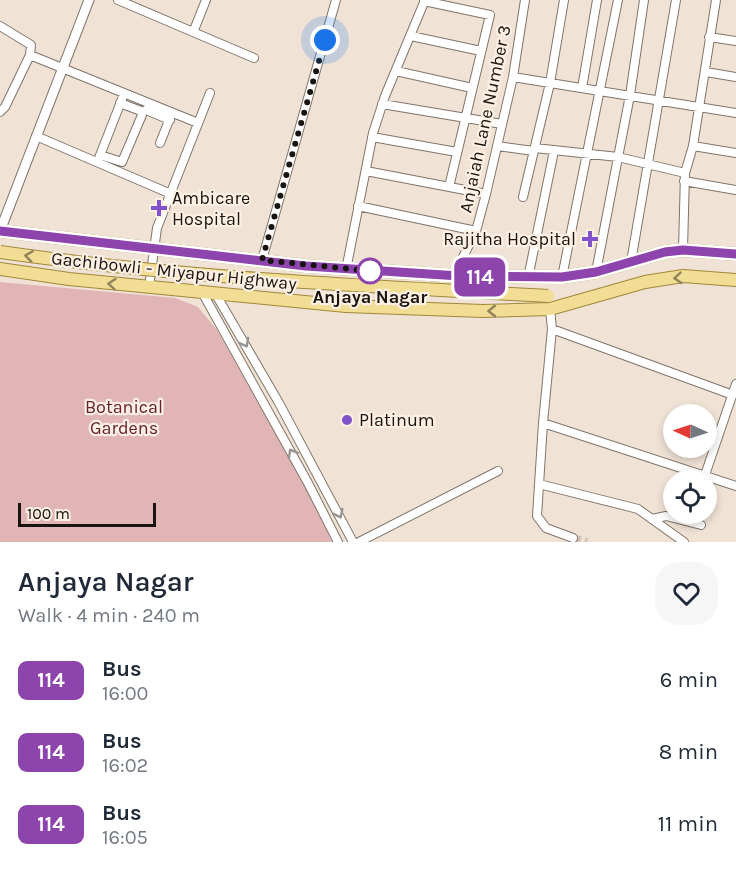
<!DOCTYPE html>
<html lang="en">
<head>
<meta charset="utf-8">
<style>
  :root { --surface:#fff; --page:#f6f6f7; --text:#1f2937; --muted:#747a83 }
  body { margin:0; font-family:Karla,sans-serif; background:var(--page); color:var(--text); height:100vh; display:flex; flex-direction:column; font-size:22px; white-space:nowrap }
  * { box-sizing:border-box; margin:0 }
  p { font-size:20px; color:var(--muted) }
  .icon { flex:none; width:33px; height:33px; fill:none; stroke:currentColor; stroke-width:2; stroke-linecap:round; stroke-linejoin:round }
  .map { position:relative; height:542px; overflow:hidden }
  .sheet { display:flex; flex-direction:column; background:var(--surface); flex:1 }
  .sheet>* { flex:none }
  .badge { padding:0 12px; border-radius:9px; font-size:21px; line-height:39px }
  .needle { width:39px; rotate:273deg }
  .buttons { position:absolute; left:663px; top:404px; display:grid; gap:12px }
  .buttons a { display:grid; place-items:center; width:54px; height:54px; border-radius:50%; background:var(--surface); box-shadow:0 3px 9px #0003; font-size:30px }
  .scale { position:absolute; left:18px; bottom:15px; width:138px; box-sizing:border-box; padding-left:6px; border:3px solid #18140f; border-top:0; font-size:16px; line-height:21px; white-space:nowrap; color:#18140f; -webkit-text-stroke:4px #fef0e3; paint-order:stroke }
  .you { position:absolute; width:30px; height:30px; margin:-15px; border:4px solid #fff; border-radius:50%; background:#1a73e8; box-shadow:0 0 0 9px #1a73e833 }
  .map>.badge { position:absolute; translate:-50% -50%; box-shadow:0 0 0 3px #fff }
  .round { display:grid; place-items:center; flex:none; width:63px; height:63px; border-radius:24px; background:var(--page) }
  .overview { display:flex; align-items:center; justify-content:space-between; height:102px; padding:0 18px }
  h1 { font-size:28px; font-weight:600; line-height:45px }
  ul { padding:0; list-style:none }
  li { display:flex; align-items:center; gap:18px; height:72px; padding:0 18px }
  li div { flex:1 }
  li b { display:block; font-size:22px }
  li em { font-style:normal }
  li .badge { min-width:66px; font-weight:700; text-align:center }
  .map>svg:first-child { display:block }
  .green { fill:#e1b4b6 }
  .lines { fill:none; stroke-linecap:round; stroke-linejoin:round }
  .minor-tunnel { stroke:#d0c4b8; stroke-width:8; stroke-dasharray:8 4; stroke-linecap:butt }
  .minor-casing { stroke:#807469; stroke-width:10 }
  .tertiary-casing { stroke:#807469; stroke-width:11 }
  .primary-casing { stroke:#a08839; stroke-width:14 }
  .minor { stroke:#fff; stroke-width:8 }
  .tertiary { stroke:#fff; stroke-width:9 }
  .primary { stroke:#f2dd95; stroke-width:12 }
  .primary-bridge-casing { stroke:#a08839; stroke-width:14; stroke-linecap:butt }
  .primary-bridge { stroke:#f2dd95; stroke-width:12 }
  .oneway { stroke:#908359 }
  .oneway2 { stroke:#979593 }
  .line-casing { stroke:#fff; stroke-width:14 }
  .line { stroke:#8e44ad; stroke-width:9 }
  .walk { stroke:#18140f; stroke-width:6; stroke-dasharray:0 10.8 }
  .poi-dot { fill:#8152ca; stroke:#fef0e3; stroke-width:2 }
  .stop-dot { fill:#fff; stroke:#8e44ad; stroke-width:3 }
  .labels { text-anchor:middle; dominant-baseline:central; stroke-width:4.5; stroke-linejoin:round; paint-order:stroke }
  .street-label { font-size:18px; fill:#18140f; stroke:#fef0e3 }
  .poi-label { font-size:18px; fill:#18140f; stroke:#fef0e3; text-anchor:start }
  .stop-label { font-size:18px; font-weight:bold; fill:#18140f; stroke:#fef0e3 }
  .park-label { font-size:18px; fill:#65222b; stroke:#fef0e3 }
</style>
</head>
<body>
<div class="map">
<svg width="736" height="542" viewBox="0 0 736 542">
  <rect width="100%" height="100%" fill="#f0e3d6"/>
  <path class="green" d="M0,282l175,16 23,9 19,23 88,155 27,57h-332z"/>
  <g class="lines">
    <path class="minor-tunnel" d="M573,538l14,4"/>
    <defs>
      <path id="minor" d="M118,0l136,58
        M424,1l66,14 -41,172
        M0,26l31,19 -1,10 -25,52 -5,5
        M194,30l12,-30
        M411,36l70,15
        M709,37l27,4
        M30,55l168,68
        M396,71l76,17
        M706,72l30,5
        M513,77l223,36
        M582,88l15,-88
        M382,104l120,20
        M146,110l24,10
        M36,136l135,58
        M372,137l85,15
        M160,143l12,-30
        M497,146l37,5
        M693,146l43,7
        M535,148l83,9 67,16
        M100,155l22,7 20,-47 -1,-4 -21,-8
        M99,158l23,-59
        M366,171l120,23
        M684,181l52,9
        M523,197l27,-114 14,-83
        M358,206l118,25
        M683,250l2,-77 8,-27 23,-146
        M262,260l74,-260
        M631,262l45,-262
        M346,270l27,-137 12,-37 40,-96
        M596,272l34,-177 14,-95
        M459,276l2,-15 15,-30 10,-37 27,-117 12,-77
        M562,277l56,-277
        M528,278l26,-127
        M149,287l8,-59 53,-135
        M202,292l106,191 30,59
        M215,293l64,110 74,139
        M550,309l2,20 -9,94 193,63
        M552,329l181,66
        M543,423l-6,93 9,12 27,10
        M705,475l31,-91
        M539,484l99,25 46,33
        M652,519l14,-3 35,9
        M359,542l139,-71"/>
      <path id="tertiary" d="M0,231l89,-231"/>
      <path id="primary" d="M0,231l306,35 153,10 103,1 34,-5 69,-20 18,-2 53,4
        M0,269l69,10 277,27 137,5 67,-2 95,-27 38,-6 53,4"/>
    </defs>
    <use href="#minor" class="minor-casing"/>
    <use href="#tertiary" class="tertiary-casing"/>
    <use href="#primary" class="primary-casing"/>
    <use href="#minor" class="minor"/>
    <use href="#tertiary" class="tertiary"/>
    <use href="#primary" class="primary"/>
    <defs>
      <path id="primary-bridge" d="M0,252c181,26 365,34 548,44"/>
    </defs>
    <use href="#primary-bridge" class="primary-bridge-casing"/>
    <use href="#primary-bridge" class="primary-bridge"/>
  </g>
  <defs><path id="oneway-chevron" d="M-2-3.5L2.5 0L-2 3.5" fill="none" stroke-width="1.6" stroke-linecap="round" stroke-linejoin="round" transform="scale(1.5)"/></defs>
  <g class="oneway">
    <use href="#oneway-chevron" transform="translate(29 256) rotate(-172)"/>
    <use href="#oneway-chevron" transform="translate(678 278) rotate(175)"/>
    <use href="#oneway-chevron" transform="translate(112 284) rotate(-175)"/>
    <use href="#oneway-chevron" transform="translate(492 311) rotate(179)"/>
  </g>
  <g class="oneway2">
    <use href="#oneway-chevron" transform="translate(245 343) rotate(61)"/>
    <use href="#oneway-chevron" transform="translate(292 453) rotate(-119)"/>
    <use href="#oneway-chevron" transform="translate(339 514) rotate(63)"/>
  </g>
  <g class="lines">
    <defs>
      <path id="line" d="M0,231l306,35 153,10 103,1 34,-5 69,-20 18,-2 53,4"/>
    </defs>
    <use href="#line" class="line-casing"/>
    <use href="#line" class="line"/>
    <path class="walk" d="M325,40l-63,220 108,11"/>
  </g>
  <g class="poi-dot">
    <path d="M156 199h6v6h6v6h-6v6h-6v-6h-6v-6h6z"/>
    <path d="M587 230h6v6h6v6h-6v6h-6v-6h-6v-6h6z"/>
    <circle cx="347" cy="420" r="6"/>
  </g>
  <circle class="stop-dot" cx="370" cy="271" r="12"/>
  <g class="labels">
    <g class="street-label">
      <text transform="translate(485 119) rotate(-78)">Anjaiah Lane Number 3</text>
      <text transform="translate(174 271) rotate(6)">Gachibowli - Miyapur Highway</text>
    </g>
    <g class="poi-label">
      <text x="172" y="198">Ambicare<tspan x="172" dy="21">Hospital</tspan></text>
      <text x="576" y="239" text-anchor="end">Rajitha Hospital</text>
      <text x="359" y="420">Platinum</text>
    </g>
    <g class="stop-label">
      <text x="370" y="297">Anjaya Nagar</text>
    </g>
    <g class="park-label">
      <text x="124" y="407">Botanical<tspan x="124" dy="21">Gardens</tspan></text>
    </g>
  </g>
</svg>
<div class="buttons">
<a><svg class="needle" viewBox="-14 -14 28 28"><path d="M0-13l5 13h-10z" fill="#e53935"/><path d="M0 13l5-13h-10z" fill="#747a83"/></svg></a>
<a><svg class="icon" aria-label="locate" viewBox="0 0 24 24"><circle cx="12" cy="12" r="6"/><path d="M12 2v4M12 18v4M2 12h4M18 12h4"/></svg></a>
</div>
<div class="scale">100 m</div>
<div class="you" style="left:325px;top:40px"></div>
<b class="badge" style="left:480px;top:277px;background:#8e44ad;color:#fff">114</b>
</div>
<section class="sheet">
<div class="overview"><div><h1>Anjaya Nagar</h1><p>Walk · 4 min · 240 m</p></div><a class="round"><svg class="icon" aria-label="heart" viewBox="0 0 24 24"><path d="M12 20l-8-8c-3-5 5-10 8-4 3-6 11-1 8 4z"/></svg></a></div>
<ul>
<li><span class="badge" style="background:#8e44ad;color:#fff">114</span><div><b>Bus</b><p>16:00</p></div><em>6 min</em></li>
<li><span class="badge" style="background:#8e44ad;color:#fff">114</span><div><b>Bus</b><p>16:02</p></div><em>8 min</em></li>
<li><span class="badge" style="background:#8e44ad;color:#fff">114</span><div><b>Bus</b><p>16:05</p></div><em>11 min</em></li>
</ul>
</section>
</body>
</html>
